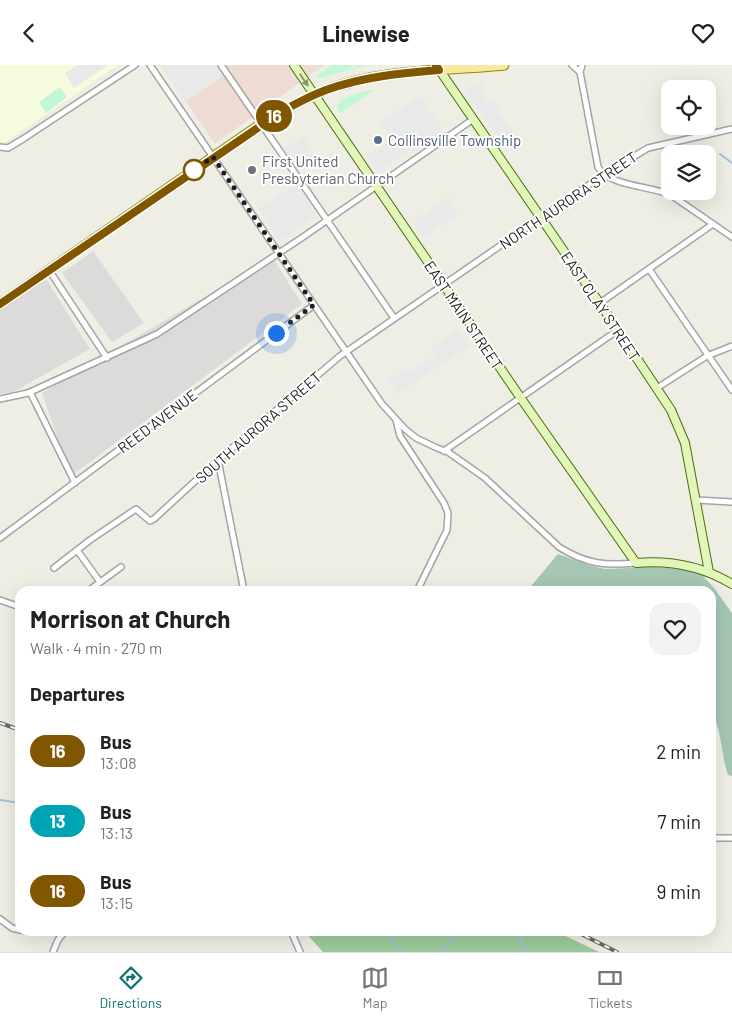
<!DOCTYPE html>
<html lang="en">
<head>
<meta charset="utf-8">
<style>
  :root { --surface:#fff; --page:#f2f2f2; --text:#222; --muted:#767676; --line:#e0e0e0; --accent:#0f766e }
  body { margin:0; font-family:Barlow,sans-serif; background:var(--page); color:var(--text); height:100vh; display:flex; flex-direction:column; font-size:19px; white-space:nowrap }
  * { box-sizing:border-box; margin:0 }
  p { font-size:16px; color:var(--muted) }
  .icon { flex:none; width:28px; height:28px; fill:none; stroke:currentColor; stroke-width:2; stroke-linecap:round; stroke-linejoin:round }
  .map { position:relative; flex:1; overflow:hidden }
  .details { position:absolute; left:15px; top:521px; width:701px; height:350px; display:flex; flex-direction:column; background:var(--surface); border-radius:15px; box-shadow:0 5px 20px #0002 }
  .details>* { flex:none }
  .badge { padding:0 10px; border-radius:16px; font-size:18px; line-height:32px }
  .buttons { position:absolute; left:661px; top:15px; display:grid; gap:10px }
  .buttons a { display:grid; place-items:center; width:55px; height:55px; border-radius:10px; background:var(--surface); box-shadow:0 5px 20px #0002; font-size:25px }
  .you { position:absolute; width:25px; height:25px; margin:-12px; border:4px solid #fff; border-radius:50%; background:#1a73e8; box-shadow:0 0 0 8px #1a73e833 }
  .map>.badge { position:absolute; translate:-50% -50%; box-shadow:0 0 0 2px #fff }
  h2 { padding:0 15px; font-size:19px; line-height:45px }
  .round { display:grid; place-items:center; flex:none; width:52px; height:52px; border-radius:15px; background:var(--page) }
  .headline { display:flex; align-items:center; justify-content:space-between; height:85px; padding:0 15px }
  h1 { font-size:24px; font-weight:700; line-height:38px }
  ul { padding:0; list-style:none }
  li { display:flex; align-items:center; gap:15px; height:70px; padding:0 15px }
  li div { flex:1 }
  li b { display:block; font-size:19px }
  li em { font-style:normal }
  li .badge { min-width:55px; font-weight:700; text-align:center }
  header { display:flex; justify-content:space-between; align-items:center; height:65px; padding:0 15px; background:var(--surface); font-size:22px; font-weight:700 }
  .dock { display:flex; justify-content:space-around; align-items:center; height:70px; border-top:1px solid var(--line); background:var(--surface); font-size:14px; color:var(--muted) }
  .dock a { display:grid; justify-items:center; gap:2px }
  .dock .selected { color:var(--accent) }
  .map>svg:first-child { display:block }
  .residential { fill:#dcdbda }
  .commercial { fill:#eedcd4 }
  .education { fill:#f5fdde }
  .forest { fill:#9bcc9a }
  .cemetery { fill:#a6c6b4 }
  .park { fill:#c2f7d5 }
  .parking { fill:#e9e9e9 }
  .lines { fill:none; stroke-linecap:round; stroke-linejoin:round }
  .stream { stroke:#a6c0da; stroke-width:2 }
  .street-casing { stroke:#a4a4a4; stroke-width:8 }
  .secondary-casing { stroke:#486f0a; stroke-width:10 }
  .primary-casing { stroke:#908907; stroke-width:11 }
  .street { stroke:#fff; stroke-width:5 }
  .secondary { stroke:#e2f6ba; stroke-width:8 }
  .primary { stroke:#f7eaa0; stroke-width:9 }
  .rail-casing { stroke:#6b6b6b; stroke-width:4 }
  .rail { stroke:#fff; stroke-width:2; stroke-dasharray:5.5; stroke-linecap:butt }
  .oneway { fill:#899473 }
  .line-casing { stroke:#fff; stroke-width:11 }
  .line { stroke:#815601; stroke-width:8 }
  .walk { stroke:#1d1d1d; stroke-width:5; stroke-dasharray:0 9 }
  .service-dot { fill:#5c6f8a; stroke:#fff; stroke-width:2 }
  .stop-dot { fill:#fff; stroke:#815601; stroke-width:2.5 }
  .worship-dot { fill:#6b7280; stroke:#fff; stroke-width:2 }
  .labels { text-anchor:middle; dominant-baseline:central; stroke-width:4; stroke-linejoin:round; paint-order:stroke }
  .service-label { font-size:15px; fill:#4e5e75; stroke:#fff; text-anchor:start }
  .worship-label { font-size:15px; fill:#5b616d; stroke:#fff; text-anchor:start }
  .street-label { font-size:15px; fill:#1d1d1d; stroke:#fff }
</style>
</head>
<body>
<header><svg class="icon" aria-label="back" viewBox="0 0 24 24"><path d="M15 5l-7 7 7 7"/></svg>Linewise<svg class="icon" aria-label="heart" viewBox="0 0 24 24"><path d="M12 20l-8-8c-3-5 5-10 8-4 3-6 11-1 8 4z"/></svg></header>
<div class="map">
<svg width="732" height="887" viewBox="0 0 732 887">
  <rect width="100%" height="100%" fill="#eeeee4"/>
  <path class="residential" d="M93,186l51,72 -32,19 -50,-69z
    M272,192l30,47 -231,172 -29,-83z
    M43,209l47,75 -77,43 -13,2v-97z"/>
  <path class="commercial" d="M161,0h163l-109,79z"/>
  <path class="education" d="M0,0h118l-116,79 -2,-3z"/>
  <path class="forest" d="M304,866h251l44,21h-276z"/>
  <path class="cemetery" d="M558,489l30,11 17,4 49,-2 30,2 17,5 13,14 18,25v163l-4,-1c-7,-20 -6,-46 -17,-64v-120h-184z"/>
  <path class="park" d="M332,0h19l2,3 5,-3h10l-48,13 -5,-1z
    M60,22l7,10 -21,16 -7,-11z
    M372,24l1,2 -33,22 -3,-7 7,-8z"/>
  <path class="parking" d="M77,0h30v1l-33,22 -9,-15z
    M162,0h56l7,10 -39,26z
    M481,17l5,20 9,-2 4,14 14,17 -13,10 -35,-51z
    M420,31l23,34 -65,42 -11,-16 24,-17 -10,-16z
    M305,71l4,6 -3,2 8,11 -17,12 -12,-18z
    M296,118l21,32 -37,26 -22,-32z
    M448,133l11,15 -36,24 -10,-15z
    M458,264l11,16 -71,49 -9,-14 18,-12 3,4 26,-17 -5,-8z"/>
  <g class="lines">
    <path class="stream" d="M720,89l12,9
      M0,735l20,3
      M384,866l20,21
      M519,866l2,11 7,10
      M442,887l7,-12 16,-9"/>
    <defs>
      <path id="street" d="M150,0l232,339 23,25 11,9 21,10 11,4 37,26 74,69c27,17 46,19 77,16
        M221,0l173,253
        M572,0l8,7
        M582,0l-2,7 18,95c10,19 53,19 73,28l61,42
        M0,82l8,1 15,-9 112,-74
        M649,204l83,121
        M49,205l58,88
        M600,238l113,-79
        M657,323l50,-32 25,-10
        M30,327l45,91
        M0,334l28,-6 129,-59 146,-97 169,-117
        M396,355l4,16 44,67 4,10 -1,17 -30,61
        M444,386l174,-121
        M218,395l26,131
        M696,435l36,2
        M0,473l314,-233
        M77,485l23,32
        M54,503l36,-28 46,-31 14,12 4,-2 64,-59 122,-104 263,-181 45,-27 84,-19
        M88,526l33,-24
        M0,535l20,7
        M711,773h21
        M0,854l12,9 8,2
        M25,866h21
        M291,866l9,21
        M53,887l5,-12 7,-9"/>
      <path id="secondary" d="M294,0l226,332 116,166c34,-3 66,3 96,21
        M436,0l182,265 53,80 14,33 24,129"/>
      <path id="primary" d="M0,239l261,-180c21,-13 42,-25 65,-34 56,-21 118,-19 178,-25"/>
    </defs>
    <use href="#street" class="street-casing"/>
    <use href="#secondary" class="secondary-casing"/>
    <use href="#primary" class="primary-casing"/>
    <use href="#street" class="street"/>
    <use href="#secondary" class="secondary"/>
    <use href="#primary" class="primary"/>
    <defs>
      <path id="rail" d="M0,658l20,7
        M575,866l42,21"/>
    </defs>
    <use href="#rail" class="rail-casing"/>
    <use href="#rail" class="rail"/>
  </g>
  <defs><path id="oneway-solid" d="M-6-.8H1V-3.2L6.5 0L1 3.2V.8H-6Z" transform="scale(1.25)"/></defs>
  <use class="oneway" href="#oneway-solid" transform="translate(304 15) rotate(56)"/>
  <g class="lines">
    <defs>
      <path id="line" d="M0,239l281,-192c14,-8 29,-16 45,-22 36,-13 75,-17 113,-20l-3,-5"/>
    </defs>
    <use href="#line" class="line-casing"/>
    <use href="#line" class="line"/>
    <path class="walk" d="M194,105l-5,3 24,-16 101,148 -38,28"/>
  </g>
  <circle class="service-dot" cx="378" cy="75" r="5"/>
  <circle class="stop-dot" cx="194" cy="105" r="10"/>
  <circle class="worship-dot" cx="252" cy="105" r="5"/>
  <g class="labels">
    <g class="service-label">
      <text x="388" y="75">Collinsville Township</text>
    </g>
    <g class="worship-label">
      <text x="262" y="96">First United<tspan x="262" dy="17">Presbyterian Church</tspan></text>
    </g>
    <g class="street-label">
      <text transform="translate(568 135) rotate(-34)">NORTH AURORA STREET</text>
      <text transform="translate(601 241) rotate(56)">EAST CLAY STREET</text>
      <text transform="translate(464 250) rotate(56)">EAST MAIN STREET</text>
      <text transform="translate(157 356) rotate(-37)">REED AVENUE</text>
      <text transform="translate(258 362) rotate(-41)">SOUTH AURORA STREET</text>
    </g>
  </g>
</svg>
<div class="buttons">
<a><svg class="icon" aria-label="locate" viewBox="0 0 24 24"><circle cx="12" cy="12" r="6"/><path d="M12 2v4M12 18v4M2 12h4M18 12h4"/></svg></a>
<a><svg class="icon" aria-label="layers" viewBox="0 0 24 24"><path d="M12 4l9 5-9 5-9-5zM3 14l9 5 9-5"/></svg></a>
</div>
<div class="you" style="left:276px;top:268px"></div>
<b class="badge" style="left:274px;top:51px;background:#815601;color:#fff">16</b>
<section class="details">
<div class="headline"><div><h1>Morrison at Church</h1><p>Walk · 4 min · 270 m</p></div><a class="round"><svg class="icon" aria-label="heart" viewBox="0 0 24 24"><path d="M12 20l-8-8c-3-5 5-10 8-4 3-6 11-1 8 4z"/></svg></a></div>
<h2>Departures</h2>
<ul>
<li><span class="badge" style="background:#815601;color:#fff">16</span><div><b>Bus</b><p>13:08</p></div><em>2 min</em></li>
<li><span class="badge" style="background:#00a3b4;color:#fff">13</span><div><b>Bus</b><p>13:13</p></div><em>7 min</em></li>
<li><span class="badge" style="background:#815601;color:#fff">16</span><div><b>Bus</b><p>13:15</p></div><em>9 min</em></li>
</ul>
</section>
</div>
<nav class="dock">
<a class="selected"><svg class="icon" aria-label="directions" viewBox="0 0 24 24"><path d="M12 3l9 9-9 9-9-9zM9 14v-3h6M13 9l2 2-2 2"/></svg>Directions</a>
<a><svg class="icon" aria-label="map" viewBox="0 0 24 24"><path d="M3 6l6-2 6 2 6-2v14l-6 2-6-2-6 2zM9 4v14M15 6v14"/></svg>Map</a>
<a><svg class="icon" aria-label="tickets" viewBox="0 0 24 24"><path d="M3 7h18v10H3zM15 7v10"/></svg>Tickets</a>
</nav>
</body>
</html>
